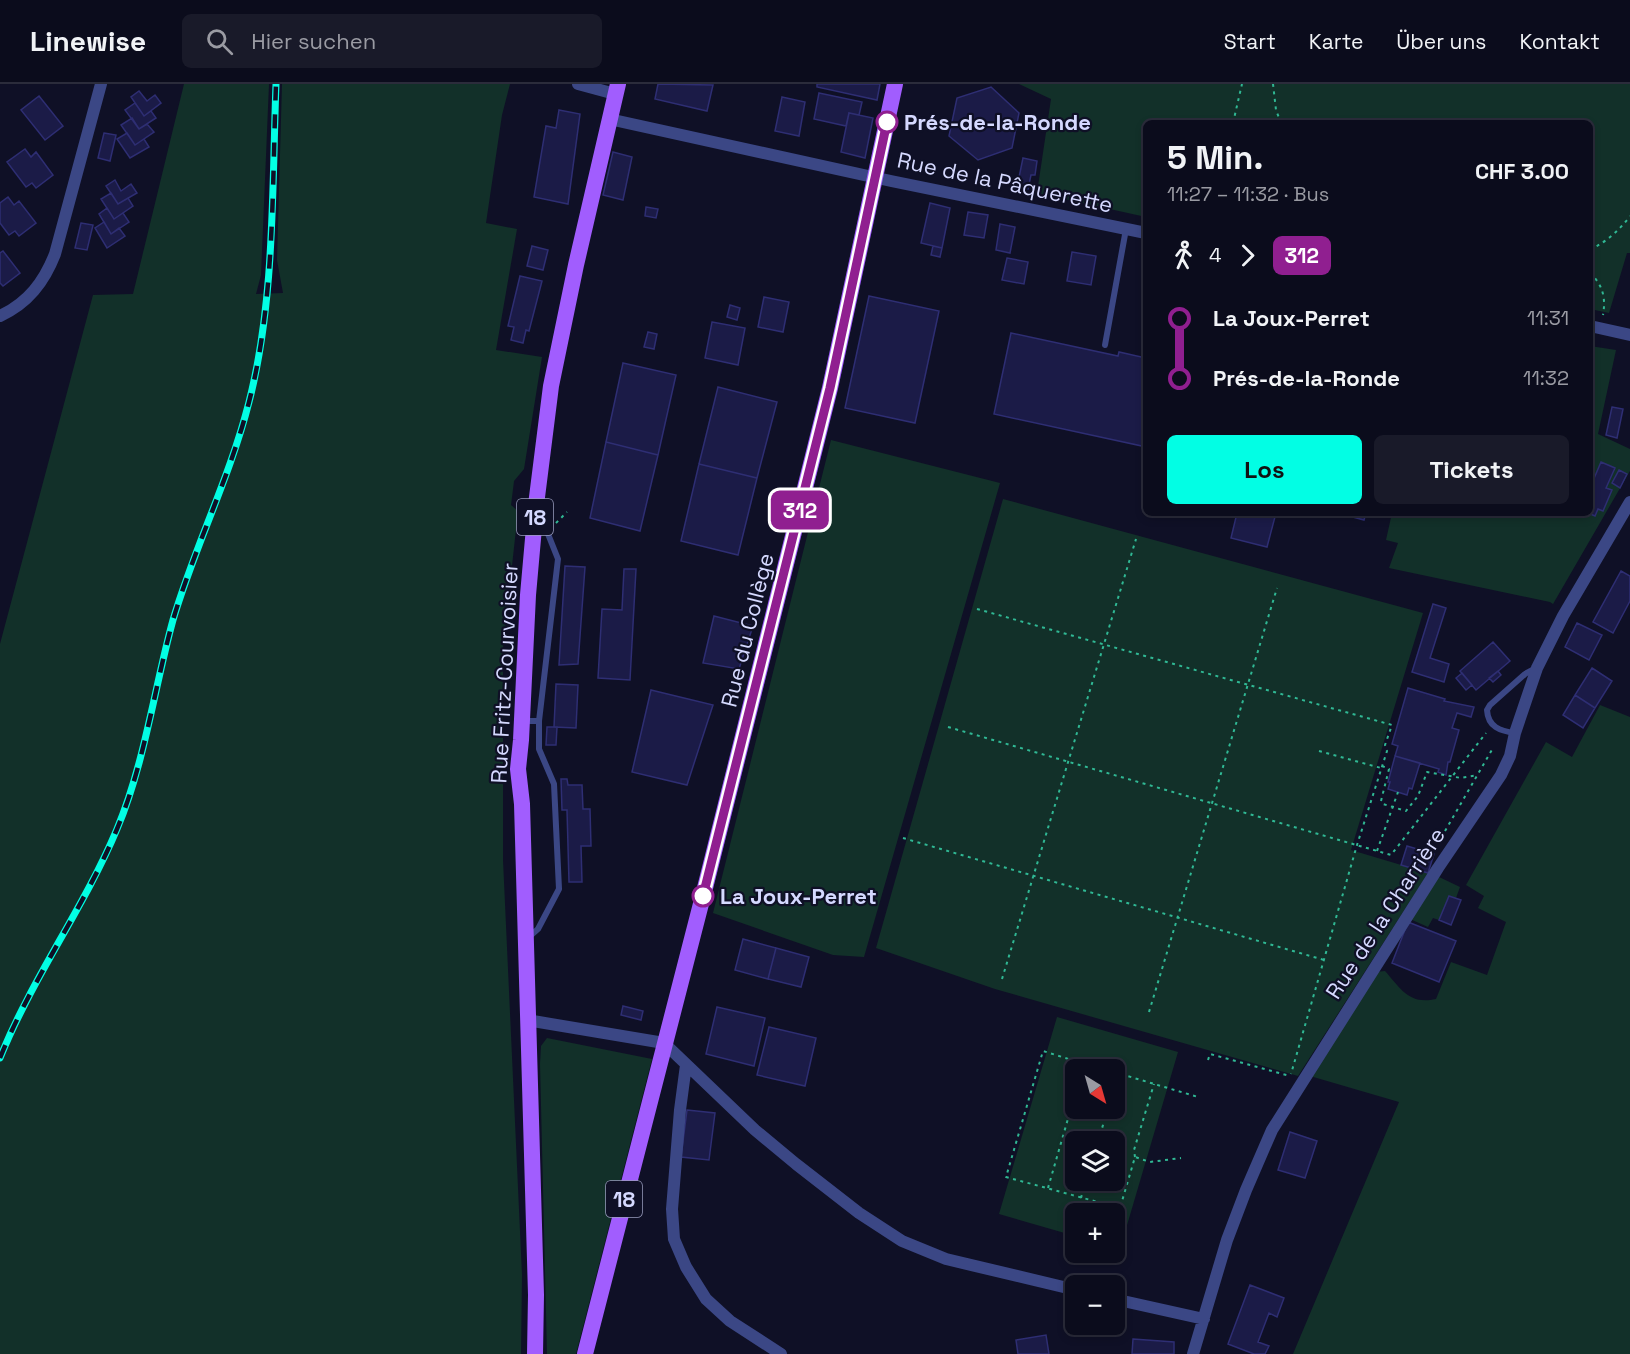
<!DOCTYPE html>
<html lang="de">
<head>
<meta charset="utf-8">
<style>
  :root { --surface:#0b0c1c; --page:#191a29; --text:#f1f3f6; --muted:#9a9ba3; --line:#2b2c3b; --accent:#02fee4 }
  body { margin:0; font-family:"Space Grotesk",sans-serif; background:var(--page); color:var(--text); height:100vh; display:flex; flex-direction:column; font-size:22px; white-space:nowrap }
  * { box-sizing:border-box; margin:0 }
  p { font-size:20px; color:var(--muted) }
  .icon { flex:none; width:33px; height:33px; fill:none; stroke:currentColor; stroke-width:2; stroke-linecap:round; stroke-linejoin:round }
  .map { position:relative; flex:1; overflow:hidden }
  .side { position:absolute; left:1143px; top:36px; width:450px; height:396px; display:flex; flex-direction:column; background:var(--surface); border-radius:9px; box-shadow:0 3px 9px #0003,0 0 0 2px var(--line) }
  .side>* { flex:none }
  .badge { padding:0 12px; border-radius:9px; font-size:21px; line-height:39px }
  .needle { width:39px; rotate:143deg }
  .fabs { position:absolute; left:1065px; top:975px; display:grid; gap:12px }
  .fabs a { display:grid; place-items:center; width:60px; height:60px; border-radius:9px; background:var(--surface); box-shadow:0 3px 9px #0003,0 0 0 2px var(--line); font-size:30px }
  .map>.badge { position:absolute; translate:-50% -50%; box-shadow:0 0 0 3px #fff }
  .legs { display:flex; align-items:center; gap:9px; height:66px; padding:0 24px; font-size:20px }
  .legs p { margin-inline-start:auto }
  .headline { display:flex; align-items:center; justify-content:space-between; height:102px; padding:0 24px }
  h1 { font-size:33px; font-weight:600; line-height:45px }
  .primary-button { display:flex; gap:12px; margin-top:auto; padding:12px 24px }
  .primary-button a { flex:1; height:69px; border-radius:9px; background:var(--accent); color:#111; font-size:24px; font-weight:600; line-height:69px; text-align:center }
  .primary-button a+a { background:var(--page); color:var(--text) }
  ul { padding:0 24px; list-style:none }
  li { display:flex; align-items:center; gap:21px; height:60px; font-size:22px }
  li i { display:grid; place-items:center; width:9px; height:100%; margin:0 8px; background:currentColor }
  li i::after { content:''; width:15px; height:15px; margin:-8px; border:4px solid; border-radius:50%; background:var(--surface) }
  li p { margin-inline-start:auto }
  li:first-child i { background:linear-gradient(#0000 50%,currentColor 0) }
  li:last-child i { background:linear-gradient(currentColor 50%,#0000 0) }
  header { display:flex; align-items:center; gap:36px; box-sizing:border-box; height:84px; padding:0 30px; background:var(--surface); border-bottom:2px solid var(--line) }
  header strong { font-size:28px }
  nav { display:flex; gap:33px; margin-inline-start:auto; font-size:21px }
  .search { width:420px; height:54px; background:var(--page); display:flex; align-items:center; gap:15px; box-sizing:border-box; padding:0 21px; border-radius:9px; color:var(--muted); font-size:22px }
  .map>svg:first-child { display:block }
  .green { fill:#123029; fill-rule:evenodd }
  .building { fill:#1b1b47; stroke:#2e2e73; stroke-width:1.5 }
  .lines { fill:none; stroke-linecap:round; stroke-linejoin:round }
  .path { stroke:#30b894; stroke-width:2; stroke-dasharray:3 4.5; stroke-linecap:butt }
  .service { stroke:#3b4785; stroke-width:6 }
  .minor { stroke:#3b4785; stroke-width:12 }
  .primary { stroke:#a15dfe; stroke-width:16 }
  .rail-casing { stroke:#02fee4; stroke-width:7 }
  .rail { stroke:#0f1026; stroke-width:4.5; stroke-dasharray:14; stroke-linecap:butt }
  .line-1-casing { stroke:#fff; stroke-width:14 }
  .line-1 { stroke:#901f90; stroke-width:9 }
  .stop-1-dot { fill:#fff; stroke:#901f90; stroke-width:3 }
  .labels { text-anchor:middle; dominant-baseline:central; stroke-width:4.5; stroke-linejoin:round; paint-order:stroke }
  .shield { fill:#0f1026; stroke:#9a9dbe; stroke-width:1.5 }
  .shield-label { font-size:21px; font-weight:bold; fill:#d5d9ff }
  .stop-label { font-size:22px; font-weight:bold; fill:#d5d9ff; stroke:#0f1026; text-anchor:start }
  .street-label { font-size:22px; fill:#d5d9ff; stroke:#0f1026 }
</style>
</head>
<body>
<header>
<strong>Linewise</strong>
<div class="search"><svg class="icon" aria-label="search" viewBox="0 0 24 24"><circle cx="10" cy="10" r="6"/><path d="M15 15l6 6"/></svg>Hier suchen</div>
<nav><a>Start</a><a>Karte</a><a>Über uns</a><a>Kontakt</a></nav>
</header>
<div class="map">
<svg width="1630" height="1270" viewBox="0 0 1630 1270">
  <rect width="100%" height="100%" fill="#0f1026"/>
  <path class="green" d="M184,0h85l-8,191 -5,19 27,-1 -6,-33 5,-176h228l-8,31 -16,108 31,6 -21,121 46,7 -18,112 -10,12 -3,24 7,6 -15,137v212l19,415 -1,79h-521v-710l93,-349 40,-1z
    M1019,0h611v169h-3l-18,60 -19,-4v-186h-444v94l-109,-24 14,-94z
    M1590,262l26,4 -18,84 32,15v22l-77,133 -3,-2 -161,-34 9,-25 -12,-3 6,-27h198z
    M831,356l169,43 -136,474 -31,-2 -120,-42z
    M1003,415l420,114 -72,237 77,23 -130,203 -303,-87 -119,-41z
    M1600,621l30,12v637h-337l106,-252 -89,-26 66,-104 9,-1c16,18 24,34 51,28l15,-37 36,13 19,-53 -28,-14 6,-12 -18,-11 80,-143 26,15z
    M1437,792l23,11 -4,11 -7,-2 -10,24 -6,-2 -5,9 -18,-8z
    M1057,933l121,35 -58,197 -5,-2 -1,-33h-38l-1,22 -76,-22zM1076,986h38v38h-38zM1076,1058h38v38h-38z
    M547,954l105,21 -76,295h-29l-7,-290 1,-18z"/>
  <path class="building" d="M658,0l55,1 -6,26 -52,-12z
    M817,0h63l-3,16 -60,-13z
    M991,3l28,26 -7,35 -34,12 -29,-24 8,-38z
    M139,7l8,10 8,-6 6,8 -17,13 -13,-19z
    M819,9l43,9 -3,13 -10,-2 -3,13 -32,-7z
    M39,12l24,30 -18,14 -24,-30z
    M782,13l23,5 -6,34 -24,-5z
    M135,19l9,13 7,-5 5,7 -17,11 -14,-19z
    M559,26l21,4 -12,90 -34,-7 12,-71 10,2z
    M849,29l24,5 -8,40 -24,-6z
    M132,34l7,11 8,-5 7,8 -19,13 -14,-20z
    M104,49l12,2 -6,26 -12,-3z
    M127,49l8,12 9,-6 5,8 -19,11 -13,-19z
    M25,65l6,8 5,-5 17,23 -17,13 -4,-5 -6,4 -19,-25z
    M613,68l19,5 -9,43 -20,-5z
    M1023,74l14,3 -2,14h-4l-3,14 -11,-2z
    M115,96l6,11 10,-7 6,9 -19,11 -12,-18z
    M111,109l7,11 10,-6 5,8 -19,13 -13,-20z
    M8,113l6,8 5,-4 17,22 -17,13 -4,-5 -6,4 -9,-12v-20z
    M930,119l20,5 -8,40 -21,-5z
    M646,123l12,2 -2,9 -11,-2z
    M107,124l7,11 9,-6 6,9 -18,12 -12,-20z
    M968,128l20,3 -4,23 -20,-3z
    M104,138l7,12 8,-6 6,8 -18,12 -12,-20z
    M81,139l12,2 -6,25 -12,-2z
    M1000,140l15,3 -5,26 -14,-3z
    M532,162l16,4 -5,20 -16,-4z
    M933,162l9,2 -2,9 -9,-2z
    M3,167l17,22 -17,13 -3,-3v-30z
    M1072,168l24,4 -5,29 -24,-4z
    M1007,174l21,4 -4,22 -22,-4z
    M520,192l22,5 -13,50 -3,-1 -3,13 -12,-3 3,-13 -6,-1z
    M869,212l70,15 -24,112 -70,-15z
    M764,213l25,5 -6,30 -25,-5z
    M730,221l10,3 -3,12 -10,-3z
    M712,238l33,6 -7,37 -33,-7z
    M648,248l9,2 -3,15 -10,-2z
    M1011,249l107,23 1,-4 27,6v67l-4,21 -148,-32z
    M623,279l53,12 -18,80 -52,-13z
    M718,303l59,15 -20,76 -58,-14z
    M1612,323l11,2 -6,29 -11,-3z
    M606,358l52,13 -18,76 -50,-13z
    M1601,378l14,6 -9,20 6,2 -9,21 -5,-2 -3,7 -7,-3h2v-25z
    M699,380l58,14 -19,77 -57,-14z
    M1619,386l8,4 -7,14 -8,-5z
    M1237,429h39l-9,34 -36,-9z
    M1338,429h28l-2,7z
    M565,482l20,1 -7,97 -19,1z
    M624,485h12l-6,111 -32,-2 4,-69 20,1z
    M1621,487l9,5v25l-17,32 -20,-11z
    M1433,520l13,4 -16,50 19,6 -5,18 -32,-10z
    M714,532l39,10 -14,43 -36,-6z
    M1577,539l25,12 -13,25 -24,-13z
    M1493,558l17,19 -34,29 -16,-19z
    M1592,584l20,13 -17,27 -20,-13z
    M1498,587l3,4 -8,7 -4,-4z
    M1462,589l10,12 -6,5 -10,-12z
    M556,600l22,1 -2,43 -22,-1z
    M1408,604l37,11 -1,2 30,6 -3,10 -14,-4 -5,15 7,2 -9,32h-2l-2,13 -8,-3 1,-3 -44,-13 3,-10 -6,-2z
    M651,606l62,15 -26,80 -55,-13z
    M1575,611l20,13 -12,20 -20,-13z
    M547,643h10l-1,18h-10z
    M1395,672l25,7 -8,26 -3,-1 -2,7 -19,-6 2,-7h-2z
    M561,695h6l1,6h14l1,24h7l1,37h-10l1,36h-13l-2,-72h-5z
    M1407,762l27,8 -6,19 -27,-8z
    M1449,812l12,4 -10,25 -12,-5z
    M1408,838l48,19 -17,41 -47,-19z
    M743,855l33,9 -8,31 -33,-9z
    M776,864l33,9 -8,30 -33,-8z
    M623,922l20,5 -2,9 -20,-5z
    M717,923l48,11 -11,48 -48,-12z
    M769,943l47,11 -11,48 -48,-11z
    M687,1026l28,3 -6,47 -28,-3z
    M1290,1048l27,9 -12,37 -27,-8z
    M1250,1201l34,13 -7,19 -8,-4 -11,29 11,4 -4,8h-11l-26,-10z
    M1046,1251l3,19h-31l-2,-14z
    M1133,1255l41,3v12h-42z"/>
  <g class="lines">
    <path class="path" d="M1273,0l3,26 5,13
      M1233,39l9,-39
      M1590,166c17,-9 29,-19 40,-34
      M1590,189c13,12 16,25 13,42
      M556,439l11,-11
      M977,525l415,116 -7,20 2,6 -30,94 -66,229
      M948,643l443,128 95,-122
      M1319,667l62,17
      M1382,682l7,3 -8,32 2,3 23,7 12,-15 9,-24 34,6 17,-3
      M1445,747l48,-83
      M903,754l421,122
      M1377,767l21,-59
      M1002,895l134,-440
      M1149,928l128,-424
      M1208,976l2,-6 80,22
      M1082,986l1,-7
      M1104,986l-61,-19 -37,126 114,31 15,-51 15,5 31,-4
      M1114,988l84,25
      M1114,1001l4,-12
      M1098,1058l10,-34
      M1135,1073l-1,-7 20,-66
      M1048,1104l28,-97
      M1081,1114l5,-18"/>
    <path class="service" d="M1146,246v2
      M1105,261l21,-116
      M524,637h15l19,-162 -18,-45
      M1515,649c-15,-2 -27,-6 -28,-23l3,-5 35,-31 9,-5
      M530,852l8,-7 21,-40 -5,-105 -15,-35v-28"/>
    <path class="minor" d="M578,0l37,10
      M609,35l282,62 255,52
      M0,232c28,-13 44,-34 55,-62l46,-170
      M1590,242l40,9
      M527,936l137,23 91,87 41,34 63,49 43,28 44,18 130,31
      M686,981l-6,45 -8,99 2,30 12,28 20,32 24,22 51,33
      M1114,1215l90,20
      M1193,1270l34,-114 19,-50 26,-60 166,-262 63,-93 9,-19 5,-23 22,-65 26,-52 67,-114"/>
    <path class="primary" d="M535,1270l1,-59 -14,-491 -4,-35 3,-29 7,-145 8,-90 15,-119 25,-121 42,-181
      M585,1270l118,-458 127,-508 65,-304"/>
    <defs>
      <path id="rail" d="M0,974c32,-80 84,-150 117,-229 28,-67 37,-140 56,-209 22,-74 57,-143 76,-218 26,-101 23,-214 27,-318"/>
    </defs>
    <use href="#rail" class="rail-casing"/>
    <use href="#rail" class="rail"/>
  </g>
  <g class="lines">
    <defs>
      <path id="line-1" d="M703,812l127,-508 57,-266"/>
    </defs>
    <use href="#line-1" class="line-1-casing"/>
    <use href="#line-1" class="line-1"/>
  </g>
  <g class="stop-1-dot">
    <circle cx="887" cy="38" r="10"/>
    <circle cx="703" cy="812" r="10"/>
  </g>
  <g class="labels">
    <g class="shield">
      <rect x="517" y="415" width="36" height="36" rx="4.5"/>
      <rect x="606" y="1097" width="36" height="36" rx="4.5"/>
    </g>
    <g class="shield-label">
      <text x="535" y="433">18</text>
      <text x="624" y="1115">18</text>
    </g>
    <g class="stop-label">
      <text x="904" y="38">Prés-de-la-Ronde</text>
      <text x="720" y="812">La Joux-Perret</text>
    </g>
    <g class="street-label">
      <text transform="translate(1005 98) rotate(12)">Rue de la Pâquerette</text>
      <text transform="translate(747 546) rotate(-76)">Rue du Collège</text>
      <text transform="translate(504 589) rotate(-87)">Rue Fritz-Courvoisier</text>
      <text transform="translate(1385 829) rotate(-57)">Rue de la Charrière</text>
    </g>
  </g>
</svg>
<div class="fabs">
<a><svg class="needle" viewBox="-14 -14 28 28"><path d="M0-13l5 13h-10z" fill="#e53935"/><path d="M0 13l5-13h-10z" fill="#9a9ba3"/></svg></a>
<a><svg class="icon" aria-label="layers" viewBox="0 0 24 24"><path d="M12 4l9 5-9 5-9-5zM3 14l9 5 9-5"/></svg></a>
<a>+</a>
<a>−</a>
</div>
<b class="badge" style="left:800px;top:426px;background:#901f90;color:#fff">312</b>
<section class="side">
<div class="headline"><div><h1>5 Min.</h1><p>11:27 – 11:32 · Bus</p></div><b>CHF 3.00</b></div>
<div class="legs"><svg class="icon" aria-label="walk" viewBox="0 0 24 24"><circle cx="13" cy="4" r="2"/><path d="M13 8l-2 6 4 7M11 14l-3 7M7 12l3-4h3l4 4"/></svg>4<svg class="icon" aria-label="forward" viewBox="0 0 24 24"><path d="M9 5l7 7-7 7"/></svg><b class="badge" style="background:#901f90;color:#fff">312</b></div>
<ul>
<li><i style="color:#901f90"></i><b>La Joux-Perret</b><p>11:31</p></li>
<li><i style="color:#901f90"></i><b>Prés-de-la-Ronde</b><p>11:32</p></li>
</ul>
<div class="primary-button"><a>Los</a><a>Tickets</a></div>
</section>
</div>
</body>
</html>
